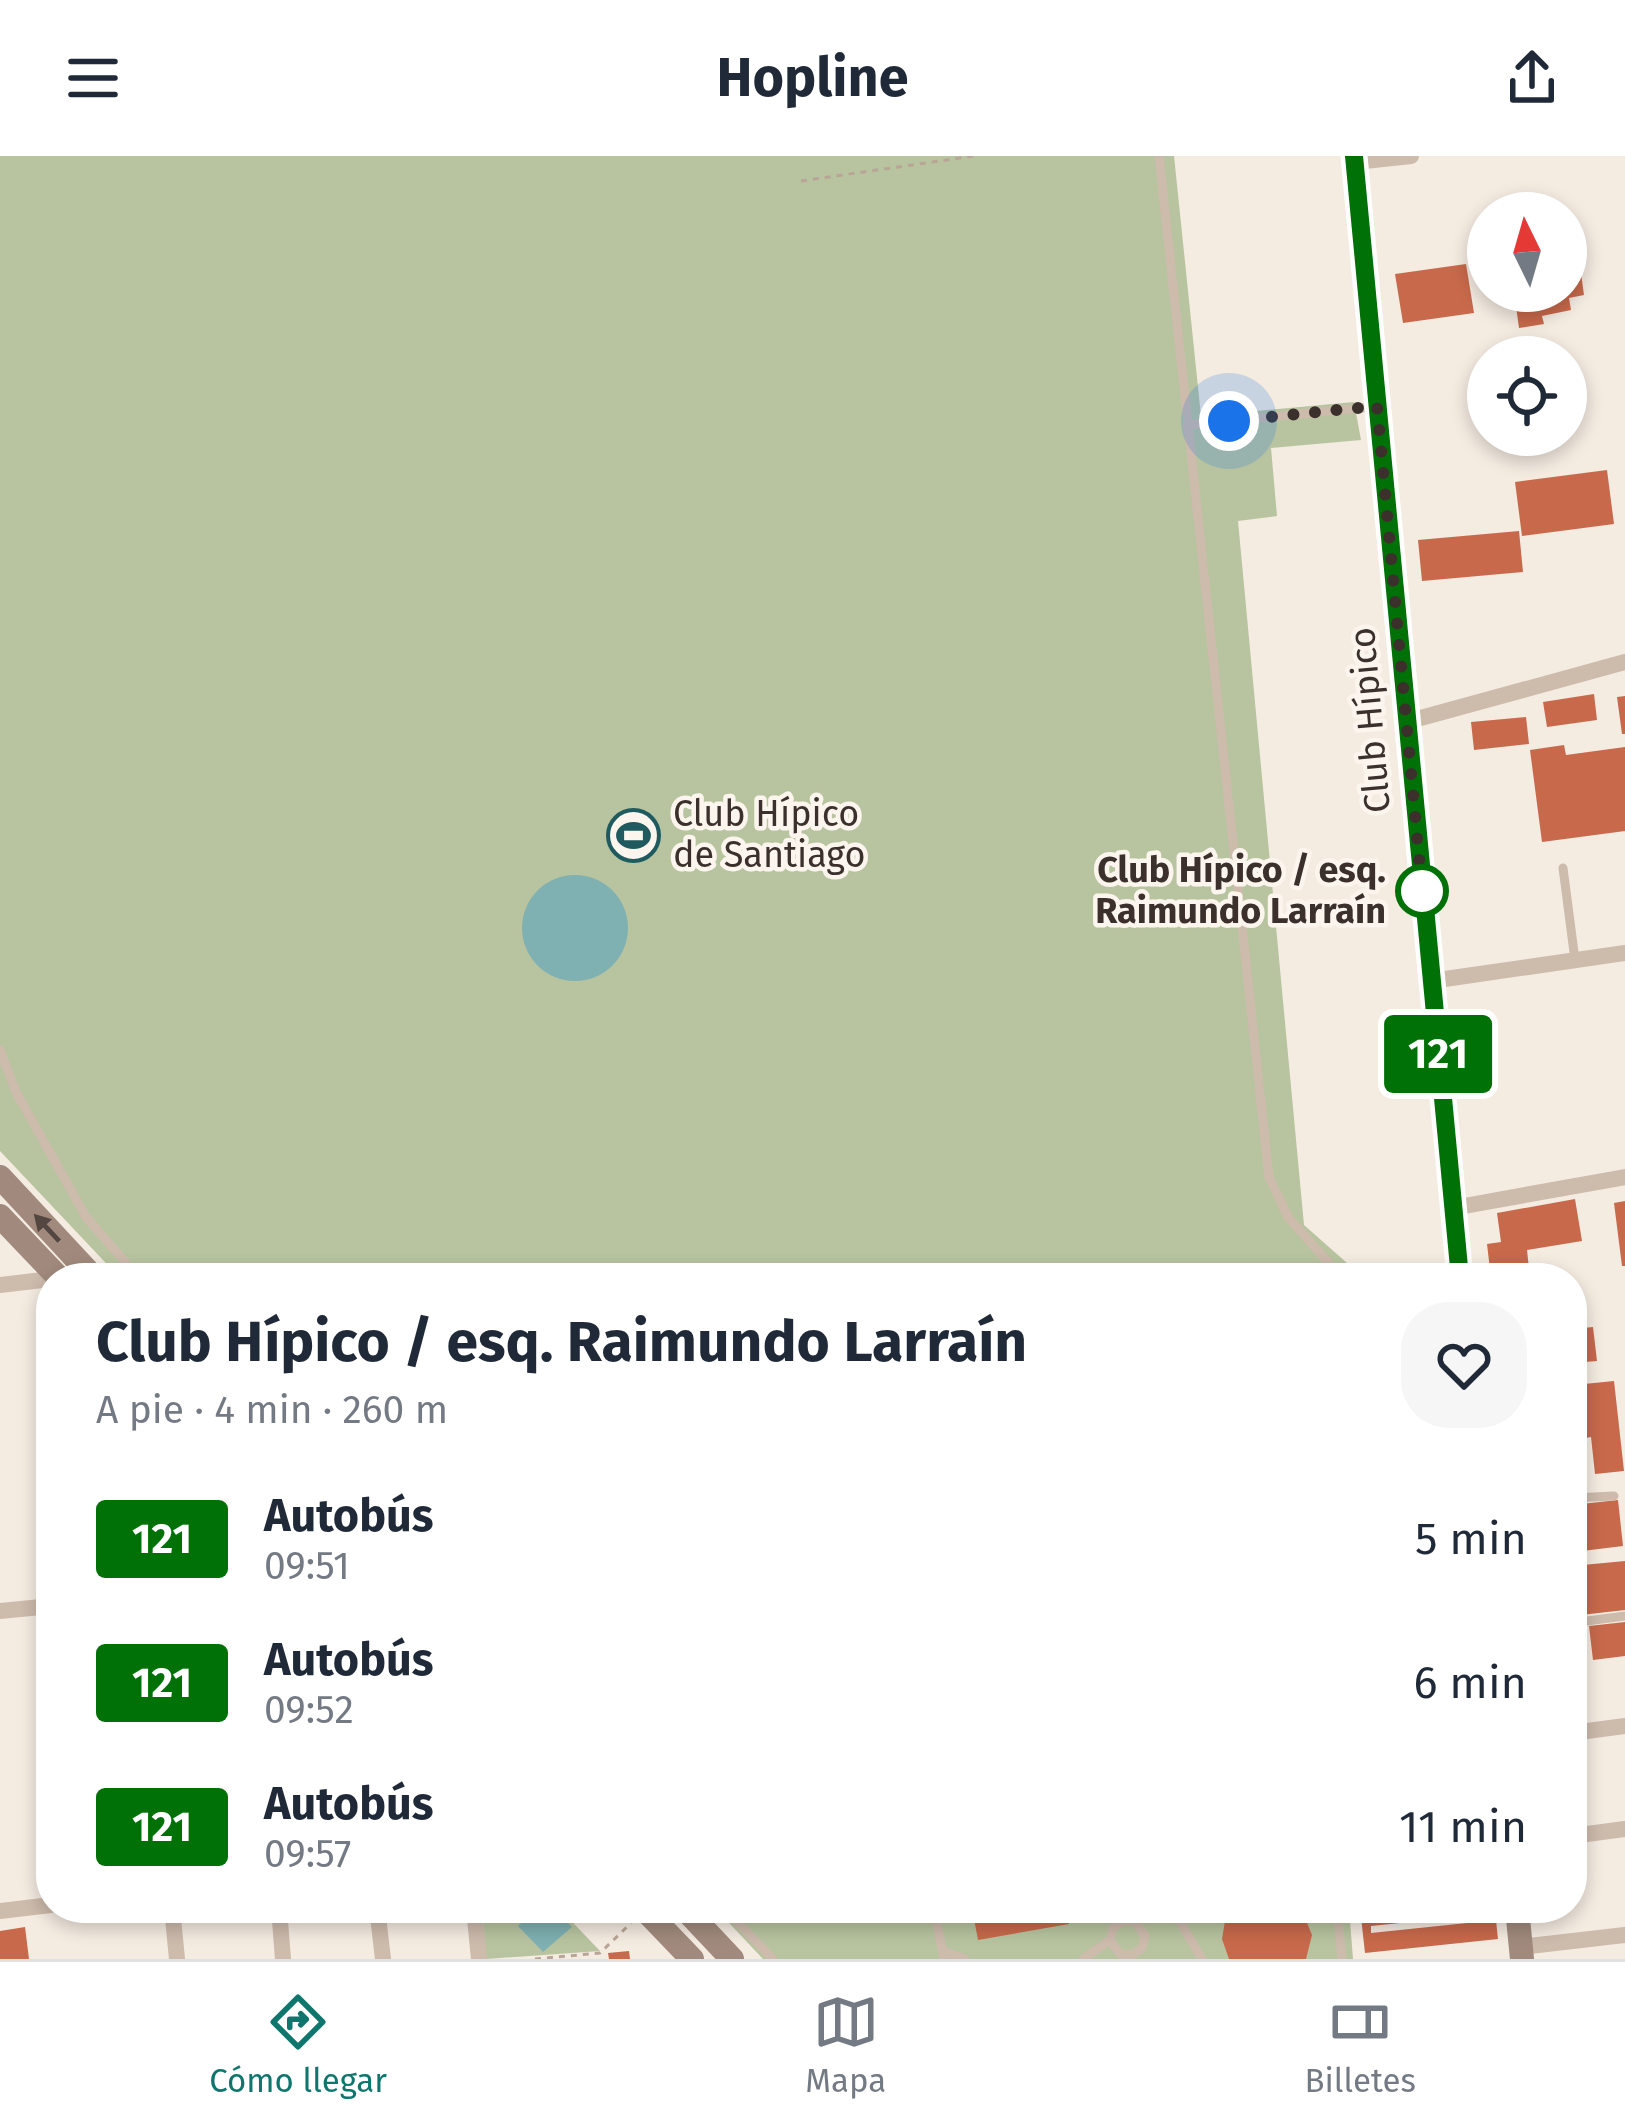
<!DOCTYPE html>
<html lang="es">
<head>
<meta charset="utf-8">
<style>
  :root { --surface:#fff; --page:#f6f6f7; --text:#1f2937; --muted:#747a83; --line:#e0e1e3; --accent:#0f766e }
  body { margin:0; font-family:"Fira Sans",sans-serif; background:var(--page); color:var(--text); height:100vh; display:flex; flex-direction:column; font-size:45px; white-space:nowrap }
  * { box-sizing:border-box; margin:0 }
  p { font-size:39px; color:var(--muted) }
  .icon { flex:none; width:66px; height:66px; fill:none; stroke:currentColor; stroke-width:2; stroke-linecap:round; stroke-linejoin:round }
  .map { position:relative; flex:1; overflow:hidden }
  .details { position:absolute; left:36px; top:1107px; width:1551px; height:660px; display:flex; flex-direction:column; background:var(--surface); border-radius:48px; box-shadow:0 6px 18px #0003 }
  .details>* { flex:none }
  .badge { padding:0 24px; border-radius:9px; font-size:42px; line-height:78px }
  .needle { width:78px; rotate:355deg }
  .controls { position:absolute; left:1467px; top:36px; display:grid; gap:24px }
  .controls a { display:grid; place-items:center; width:120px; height:120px; border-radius:50%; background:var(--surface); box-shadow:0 6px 18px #0003; font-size:60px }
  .you { position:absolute; width:60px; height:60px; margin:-30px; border:9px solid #fff; border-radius:50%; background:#1a73e8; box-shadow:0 0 0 18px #1a73e833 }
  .map>.badge { position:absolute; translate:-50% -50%; box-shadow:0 0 0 6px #fff }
  .round { display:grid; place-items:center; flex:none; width:126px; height:126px; border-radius:48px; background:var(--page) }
  .summary { display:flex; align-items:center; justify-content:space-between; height:204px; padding:0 60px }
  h1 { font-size:57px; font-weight:700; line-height:90px }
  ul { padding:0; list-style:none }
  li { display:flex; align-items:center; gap:36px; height:144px; padding:0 60px }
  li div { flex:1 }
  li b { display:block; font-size:45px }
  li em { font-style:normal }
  li .badge { min-width:132px; font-weight:700; text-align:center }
  header { display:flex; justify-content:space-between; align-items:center; height:156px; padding:0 60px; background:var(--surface); font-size:54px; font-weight:700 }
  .menu { display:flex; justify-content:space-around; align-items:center; height:168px; border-top:3px solid var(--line); background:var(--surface); font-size:33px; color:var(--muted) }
  .menu a { display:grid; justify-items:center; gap:6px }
  .menu .active { color:var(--accent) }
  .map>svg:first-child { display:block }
  .green { fill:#b8c4a0 }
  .water { fill:#7fb0b2 }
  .building { fill:#c8694b }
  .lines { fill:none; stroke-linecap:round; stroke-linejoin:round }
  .path { stroke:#b9a596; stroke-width:3; stroke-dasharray:6 6; stroke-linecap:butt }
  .service { stroke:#cdbbac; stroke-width:9 }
  .minor { stroke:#cdbbac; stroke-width:16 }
  .secondary { stroke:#a18a7d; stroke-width:24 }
  .oneway { fill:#544640 }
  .line-casing { stroke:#fff; stroke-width:27 }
  .line { stroke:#007106; stroke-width:18 }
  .walk { stroke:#3b302b; stroke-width:12; stroke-dasharray:0 21.6 }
  .stop-dot { fill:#fff; stroke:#007106; stroke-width:6 }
  .labels { text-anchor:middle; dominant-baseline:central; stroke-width:9; stroke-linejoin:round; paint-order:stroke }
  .street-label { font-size:36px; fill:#3b302b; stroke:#fbf5ee }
  .poi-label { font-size:36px; fill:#3b302b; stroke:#fbf5ee; text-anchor:start }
  .stop-label { font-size:36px; font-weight:bold; fill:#3b302b; stroke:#fbf5ee; text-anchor:end }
</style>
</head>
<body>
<header><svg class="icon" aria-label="menu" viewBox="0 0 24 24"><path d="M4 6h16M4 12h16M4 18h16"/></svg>Hopline<svg class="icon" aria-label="share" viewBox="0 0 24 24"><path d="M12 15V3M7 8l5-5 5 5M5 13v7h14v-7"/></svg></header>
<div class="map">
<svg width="1625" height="1803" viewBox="0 0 1625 1803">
  <rect width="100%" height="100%" fill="#f4ebe1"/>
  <path class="green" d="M0,0h1174l27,260 153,-14 7,38 -90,8 6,68 -39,5 66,704 60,53h-1244l-120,-127z
    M482,1752h77l41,43 -114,8z
    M715,1752h634l4,51h-590z"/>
  <path class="water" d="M522 772a53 53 0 1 1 106 0a53 53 0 1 1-106 0Z
    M537,1752h16l19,19 -29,25 -25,-26z"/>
  <path class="building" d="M1579,103l5,36 -15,3 2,12 -29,6 2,8 -25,4 -4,-29 15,-3 -1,-5h37v-30z
    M1466,108l8,49 -71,10 -8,-49z
    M1607,314l7,54 -92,12 -7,-54z
    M1519,375l4,41 -101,9 -4,-41z
    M1594,538l3,26 -50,7 -4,-25z
    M1625,540v38h-3l-5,-37z
    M1526,561l3,27 -55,6 -3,-28z
    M1564,589l2,10 59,-8v84l-83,11 -12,-92z
    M1575,1043l7,42 -55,9 3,28h-39l-4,-34 14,-2 -4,-29z
    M1625,1045v65h-3l-8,-63z
    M1593,1171l4,34 -25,2v-34z
    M1614,1225l10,90 -29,3 -4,-37 -11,2 -6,-54z
    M1618,1344l5,46 -49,6 -2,-47z
    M1625,1405v49l-53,6v-50z
    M1625,1466v34l-32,4 -4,-34z
    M972,1752h95l2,16 -91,16z
    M1233,1752h68l11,27 -6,24h-77l-7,-20 3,-18z
    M1360,1752h49l1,14 -39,4v7l125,-13 2,19 -133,14z
    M1424,1752h29v9l-28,3z
    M25,1771l4,32h-29v-28z
    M629,1795l1,8h-21l-1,-6z"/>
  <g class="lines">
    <path class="path" d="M801,25l173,-25
      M535,1803l65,-6 31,-30"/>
    <path class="service" d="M1159,0l110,1021 19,40 54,61
      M1187,269l185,-18
      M1563,712l12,92
      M0,894l16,42 70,125 53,61
      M1572,1342l42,-2
      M1572,1467l53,-7
      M724,1752l49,51
      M934,1752l10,51
      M1172,1752l30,51
      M1337,1752l5,51
      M943,1795l22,8
      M1083,1803l27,-19 3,-12 10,-7h12l10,15 -3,12 -10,7 -12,-1 -10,-14"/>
    <path class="minor" d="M1355,6l56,-6
      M1406,566l219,-60
      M1431,825l194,-28
      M1453,1052l172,-31
      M0,1129l51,-6
      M0,1455l51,-5
      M1572,1577l53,-7
      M1572,1680l53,-7
      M172,1752l5,51
      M279,1752l4,51
      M377,1752l6,51
      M474,1752l5,51
      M0,1755l51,-6
      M1521,1791l104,-12"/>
    <path class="secondary" d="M1354,0l106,1122
      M0,1021l94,101
      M0,1060l59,62
      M643,1752l49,51
      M684,1752l48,51
      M1517,1752l5,51"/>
  </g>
  <defs><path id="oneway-solid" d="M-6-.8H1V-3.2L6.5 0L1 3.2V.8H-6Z" transform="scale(3)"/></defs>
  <use class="oneway" href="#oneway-solid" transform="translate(47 1072) rotate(-133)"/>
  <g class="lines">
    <defs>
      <path id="line" d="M1354,0l106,1122"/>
    </defs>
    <use href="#line" class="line-casing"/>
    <use href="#line" class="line"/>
    <path class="walk" d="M1229,265l148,-15 45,485"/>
  </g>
  <defs>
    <symbol id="stadium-ring" viewBox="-11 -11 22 22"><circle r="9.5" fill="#fbf5ee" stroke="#1f5a5e" stroke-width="1.5"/><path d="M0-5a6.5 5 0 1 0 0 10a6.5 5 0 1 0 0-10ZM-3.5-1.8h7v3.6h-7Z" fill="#1f5a5e"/></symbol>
  </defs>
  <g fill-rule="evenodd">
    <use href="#stadium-ring" x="604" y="650" width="59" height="59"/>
  </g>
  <circle class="stop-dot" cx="1422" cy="735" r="24"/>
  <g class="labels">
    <g class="street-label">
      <text transform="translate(1370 564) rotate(-95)">Club Hípico</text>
    </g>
    <g class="poi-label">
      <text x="673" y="658">Club Hípico<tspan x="673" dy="41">de Santiago</tspan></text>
    </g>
    <g class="stop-label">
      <text x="1386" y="714">Club Hípico / esq.<tspan x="1386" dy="41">Raimundo Larraín</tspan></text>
    </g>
  </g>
</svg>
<div class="controls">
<a><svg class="needle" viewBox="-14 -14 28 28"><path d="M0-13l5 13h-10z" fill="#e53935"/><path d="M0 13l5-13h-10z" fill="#747a83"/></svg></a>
<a><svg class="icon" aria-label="locate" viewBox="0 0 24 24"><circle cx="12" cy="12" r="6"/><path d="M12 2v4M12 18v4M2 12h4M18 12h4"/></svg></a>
</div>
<div class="you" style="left:1229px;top:265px"></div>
<b class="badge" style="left:1438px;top:898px;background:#007106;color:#fff">121</b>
<section class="details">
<div class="summary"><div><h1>Club Hípico / esq. Raimundo Larraín</h1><p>A pie · 4 min · 260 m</p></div><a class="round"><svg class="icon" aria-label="heart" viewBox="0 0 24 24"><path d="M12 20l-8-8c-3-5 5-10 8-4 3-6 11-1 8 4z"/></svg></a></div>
<ul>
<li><span class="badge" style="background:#007106;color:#fff">121</span><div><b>Autobús</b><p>09:51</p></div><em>5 min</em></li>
<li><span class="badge" style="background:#007106;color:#fff">121</span><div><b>Autobús</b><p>09:52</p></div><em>6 min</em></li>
<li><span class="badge" style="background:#007106;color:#fff">121</span><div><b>Autobús</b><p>09:57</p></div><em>11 min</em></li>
</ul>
</section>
</div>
<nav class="menu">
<a class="active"><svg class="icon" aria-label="directions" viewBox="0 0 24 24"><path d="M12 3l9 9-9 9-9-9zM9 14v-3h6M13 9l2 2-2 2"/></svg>Cómo llegar</a>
<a><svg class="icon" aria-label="map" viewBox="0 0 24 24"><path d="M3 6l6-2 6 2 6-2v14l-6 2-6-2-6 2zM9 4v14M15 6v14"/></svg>Mapa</a>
<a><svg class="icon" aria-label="tickets" viewBox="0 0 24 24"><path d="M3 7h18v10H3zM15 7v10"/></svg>Billetes</a>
</nav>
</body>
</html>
